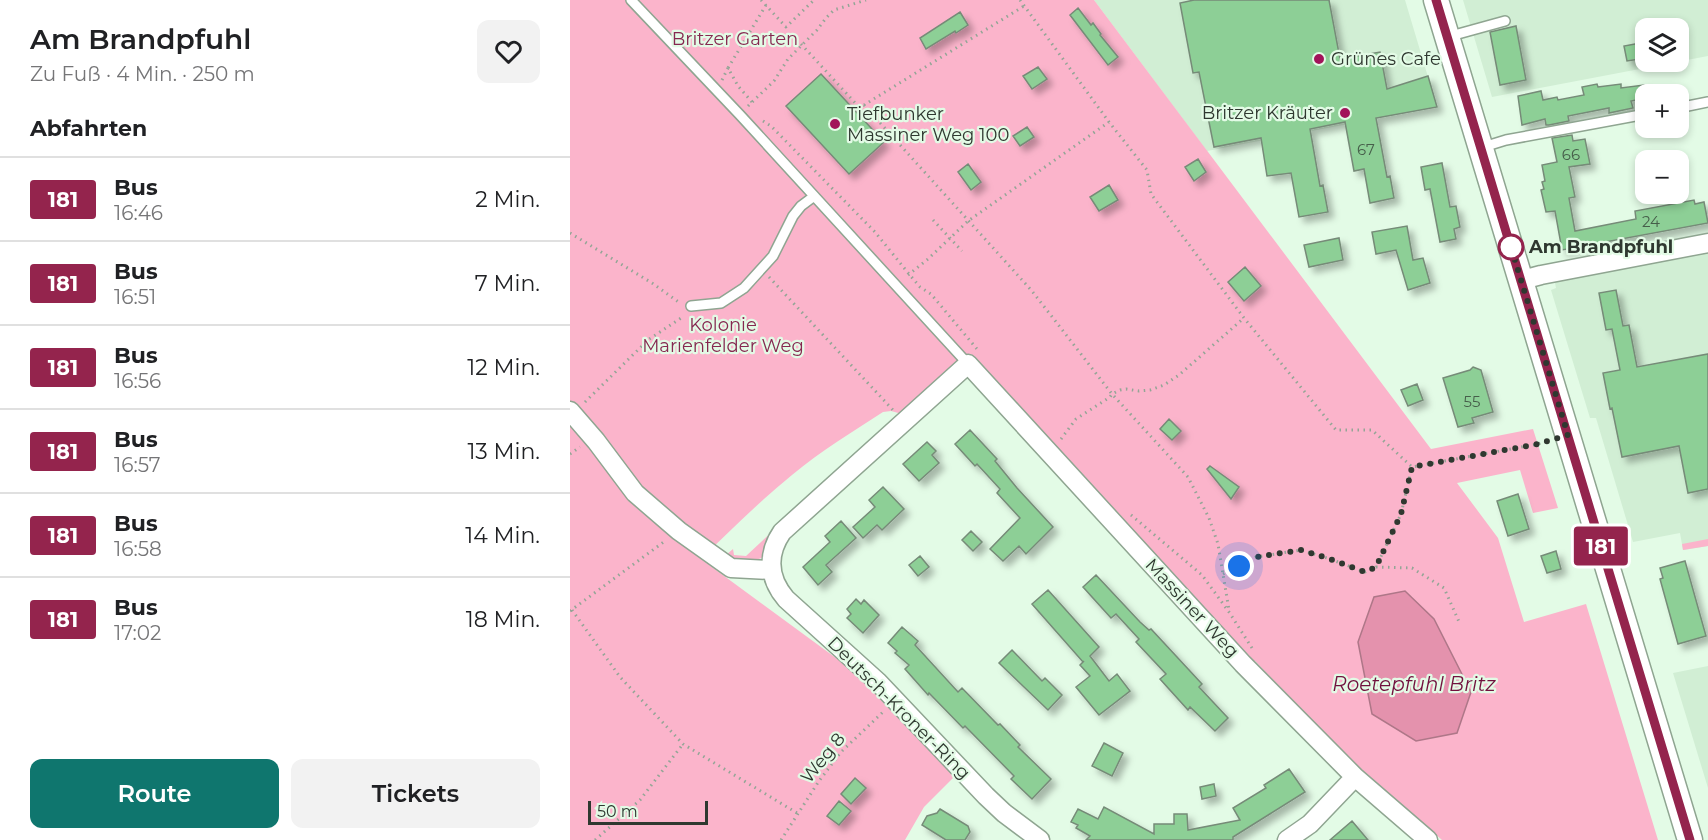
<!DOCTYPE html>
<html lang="de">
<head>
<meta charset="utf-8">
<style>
  :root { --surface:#fff; --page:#f2f2f2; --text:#202124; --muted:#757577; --line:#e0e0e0; --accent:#0f766e }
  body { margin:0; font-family:Montserrat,sans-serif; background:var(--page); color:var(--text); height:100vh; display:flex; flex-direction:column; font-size:22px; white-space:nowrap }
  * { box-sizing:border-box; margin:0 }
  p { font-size:20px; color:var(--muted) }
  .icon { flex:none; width:33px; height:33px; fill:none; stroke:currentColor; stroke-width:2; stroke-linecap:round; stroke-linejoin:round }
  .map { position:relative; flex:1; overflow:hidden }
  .details { display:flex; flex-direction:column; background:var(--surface); width:570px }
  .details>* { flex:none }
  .badge { padding:0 12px; border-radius:4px; font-size:21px; line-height:39px }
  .controls { position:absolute; left:1065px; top:18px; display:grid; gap:12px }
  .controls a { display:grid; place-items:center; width:54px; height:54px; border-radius:12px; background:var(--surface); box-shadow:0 3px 9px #0003; font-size:30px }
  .scale { position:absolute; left:18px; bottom:15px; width:120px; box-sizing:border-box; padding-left:6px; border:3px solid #2f3830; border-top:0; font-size:16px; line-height:21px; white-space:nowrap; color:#2f3830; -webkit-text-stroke:4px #e3fbe6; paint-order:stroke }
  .you { position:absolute; width:30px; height:30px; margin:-15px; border:4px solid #fff; border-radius:50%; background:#1a73e8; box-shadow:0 0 0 9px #1a73e833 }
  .map>.badge { position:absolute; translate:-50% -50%; box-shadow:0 0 0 3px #fff }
  h2 { padding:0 30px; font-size:22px; line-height:54px }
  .round { display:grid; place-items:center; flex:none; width:63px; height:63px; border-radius:12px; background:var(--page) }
  .head { display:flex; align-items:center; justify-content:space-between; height:102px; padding:0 30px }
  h1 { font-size:28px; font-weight:600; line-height:45px }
  .action { display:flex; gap:12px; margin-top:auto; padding:12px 30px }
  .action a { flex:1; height:69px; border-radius:12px; background:var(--accent); color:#fff; font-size:24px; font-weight:600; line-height:69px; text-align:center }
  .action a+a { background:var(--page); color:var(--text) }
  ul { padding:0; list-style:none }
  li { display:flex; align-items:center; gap:18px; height:84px; padding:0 30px; border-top:2px solid var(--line) }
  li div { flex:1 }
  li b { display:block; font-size:22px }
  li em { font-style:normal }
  li .badge { min-width:66px; font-weight:700; text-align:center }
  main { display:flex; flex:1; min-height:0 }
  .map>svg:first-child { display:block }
  .built { fill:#d1eed4; fill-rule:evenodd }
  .green { fill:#fbb4cb }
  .water { fill:#e492ad; stroke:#ae7788; stroke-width:1.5 }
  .building { fill:#8dcf96; stroke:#768b78; stroke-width:1.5; filter:url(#shadow) }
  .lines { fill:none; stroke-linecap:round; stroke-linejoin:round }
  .lane-casing { stroke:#8fa591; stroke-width:12 }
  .street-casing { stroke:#8fa591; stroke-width:21 }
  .secondary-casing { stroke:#8fa591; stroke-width:27 }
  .path { stroke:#94a596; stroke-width:3; stroke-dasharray:1.5 4.5; stroke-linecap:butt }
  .lane { stroke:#fff; stroke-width:9 }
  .street { stroke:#fff; stroke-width:18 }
  .secondary { stroke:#fff; stroke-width:24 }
  .line-casing { stroke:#fff; stroke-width:14 }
  .line { stroke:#94244d; stroke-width:9 }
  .walk { stroke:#2f3830; stroke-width:6; stroke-dasharray:0 10.8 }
  .poi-dot { fill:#a2135a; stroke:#e3fbe6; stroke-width:2 }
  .stop-dot { fill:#fff; stroke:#94244d; stroke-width:3 }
  .labels { text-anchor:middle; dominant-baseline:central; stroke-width:4.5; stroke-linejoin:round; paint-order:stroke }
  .number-label { font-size:15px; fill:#465e4a }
  .park-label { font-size:18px; fill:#862850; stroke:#e3fbe6 }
  .poi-label { font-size:18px; fill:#2f3830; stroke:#e3fbe6; text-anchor:start }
  .stop-label { font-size:18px; font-weight:bold; fill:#2f3830; stroke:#e3fbe6; text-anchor:start }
  .street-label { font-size:18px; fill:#2f3830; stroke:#e3fbe6 }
  .water-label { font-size:20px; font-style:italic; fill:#71113e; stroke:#e3fbe6 }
</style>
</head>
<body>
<main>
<section class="details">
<div class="head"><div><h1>Am Brandpfuhl</h1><p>Zu Fuß · 4 Min. · 250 m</p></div><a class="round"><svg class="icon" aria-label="heart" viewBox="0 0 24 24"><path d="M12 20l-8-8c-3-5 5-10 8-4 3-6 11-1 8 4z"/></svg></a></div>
<h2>Abfahrten</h2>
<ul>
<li><span class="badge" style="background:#94244d;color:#fff">181</span><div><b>Bus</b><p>16:46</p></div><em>2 Min.</em></li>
<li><span class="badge" style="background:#94244d;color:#fff">181</span><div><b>Bus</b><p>16:51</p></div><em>7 Min.</em></li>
<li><span class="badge" style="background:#94244d;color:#fff">181</span><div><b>Bus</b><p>16:56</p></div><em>12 Min.</em></li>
<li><span class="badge" style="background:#94244d;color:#fff">181</span><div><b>Bus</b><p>16:57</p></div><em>13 Min.</em></li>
<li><span class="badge" style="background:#94244d;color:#fff">181</span><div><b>Bus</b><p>16:58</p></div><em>14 Min.</em></li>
<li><span class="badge" style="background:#94244d;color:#fff">181</span><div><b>Bus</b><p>17:02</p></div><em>18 Min.</em></li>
</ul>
<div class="action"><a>Route</a><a>Tickets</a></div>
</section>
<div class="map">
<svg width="1138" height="840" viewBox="0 0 1138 840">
  <defs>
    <filter id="shadow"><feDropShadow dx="5.5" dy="5.5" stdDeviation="3" flood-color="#0004"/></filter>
  </defs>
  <rect width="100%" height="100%" fill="#e3fbe6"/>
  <path class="built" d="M524,0h311l32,107 -230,44z
    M893,0h245v56l-216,41zM1076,28h32v34h-32z
    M1138,248v298l-25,4 -3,-17 -47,9 -37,-124h-6l-39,-128 5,-2 -2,-10z
    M1138,666v122l-35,-115z"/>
  <path class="green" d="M0,0h524l337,449 102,-20 25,79 -25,5 -13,-43 -63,13 41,55 26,84 62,-18 72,236h-216l-105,-92 -82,-87 -4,3 -283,-308 -66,58 -11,-3 -8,1c-31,20 -62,39 -91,63 -32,26 -61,55 -91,84l150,110 42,40 62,67 -31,31 -19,33h-335z
    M206,528l-10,28c-20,8 -22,12 -40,-1l7,-6 1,6 12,1z
    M1138,539v7l-25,4 -1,-6z"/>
  <path class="water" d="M835,591l29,28 37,73 -14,41 -41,8 -44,-27 -14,-72 16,-45z"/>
  <path class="building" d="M624,0h135l11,59 40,-7 7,37 41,-13 9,31 -61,11 11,59 3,-1 4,22 -24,5 -6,-34 -10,2 -9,-49 -35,7 10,57 3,-1 5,27 -29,5 -8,-44 -24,3 -6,-38 -47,9 -15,-75 -6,1 -13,-70z
    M508,8l13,17 2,-2 8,11 -1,1 18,22 -10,8 -38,-50z
    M390,12l8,13 -12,8 -1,-2 -29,18 -6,-11z
    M946,26l10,54 -26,5 -10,-53z
    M1076,42v16l-19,3 -3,-15z
    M468,67l9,12 -15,10 -9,-13z
    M251,74l63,68 -35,32 -63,-68z
    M1027,84l1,3 23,-3v4l23,-3 2,13 -15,3 2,7 -24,5v-5l-41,8 1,5 -20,4h-3l-1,-6 -23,6 -4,-29 23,-5 2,9 14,-3 1,3 26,-5 -2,-8z
    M457,127l7,10 -14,9 -7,-10z
    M1002,135l1,6 12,-2 5,25 -21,3 6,30 -6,1 6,33 61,-12 -1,-8 59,-11 1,4 9,-2 4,21 -146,27 -7,-39 -9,1 -5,-22 3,-1 -2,-7 3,-1 -3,-16 15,-3 -5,-24z
    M628,159l8,13 -12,9 -9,-14z
    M872,163l8,44 6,-1 4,21 -6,2 2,10 -16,3 -10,-53 -5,1 -4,-23z
    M398,164l13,18 -10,8 -13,-18z
    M539,185l9,15 -19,11 -9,-14z
    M837,226l6,34 10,-2 7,25 -22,7 -12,-40 -20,4 -4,-22z
    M769,238l4,22 -34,7 -5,-22z
    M675,267l16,19 -17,15 -16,-19z
    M1046,290l7,36 6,-1 8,42 71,-13v135l-20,4 -9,-47 -57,11 -10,-49 -2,1 -7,-36 17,-3 -8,-41 -6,1 -7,-37z
    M903,367l8,3 12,42 -21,6 2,5 -16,4 -15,-49 27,-8z
    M847,384l6,16 -15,6 -7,-16z
    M599,419l12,12 -9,9 -12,-11z
    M400,430l27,29 -2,2 22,27 36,39 -27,27 -7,-8 -16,15 -13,-12 30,-31 -23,-25 3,-4 -23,-25 -2,2 -20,-22z
    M357,442l9,9 -4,4 7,8 -20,18 -16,-17z
    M640,466l29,21 -8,12 -24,-30z
    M313,487l21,22 -22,21 -5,-5 -14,13 -10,-11 22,-20 -6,-7z
    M948,494l11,35 -21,7 -11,-35z
    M271,521l15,17 -30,27 6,7 -14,13 -15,-18 27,-25 -5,-6z
    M401,531l11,11 -9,9 -11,-11z
    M986,551l5,18 -14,4 -6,-17z
    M350,556l9,11 -11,9 -9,-11z
    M1115,561l21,75 -28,8 -18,-65 3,-1 -3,-10z
    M526,575l44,47 9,8 2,-1 51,55 -3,3 29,31 -13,13 -25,-24 -2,3 -28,-31 6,-5 -30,-32 3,-3 -23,-25 -5,4 -28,-31z
    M478,590l51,57 -9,9 19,25 8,-7 13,17 -31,24 -23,-28 14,-11 -10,-11 4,-4 -1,1 -51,-58z
    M286,599l5,5 3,-4 15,15 -16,18 -16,-15 4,-4 -4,-5z
    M332,627l16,14 -3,4 43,47 4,-4 36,37 2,-1 20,21 -2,2 33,32 -19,20 -21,-20 3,-3 -49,-50 -2,2 -34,-35 -1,2 -23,-26 4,-4 -14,-12 2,-2 -9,-8z
    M442,650l30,31 3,-3 17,17 -14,15 -49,-47z
    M534,743l19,10 -11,23 -20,-10z
    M719,769l16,23 -72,45v3h-147l4,-4 -14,-8 2,-3 -7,-3 7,-13 20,10 6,-12 50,27v-10h20v-10h13l1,16 52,-10 -7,-12 33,-20 -2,-3z
    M285,778l11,10 -15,16 -10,-10z
    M644,784l2,12 -14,3 -2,-12z
    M269,801l12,10 -12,14 -12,-9z
    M370,809l28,17 2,6 -5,8h-19l-24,-15 5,-9 10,-3z
    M782,821l16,19h-38z"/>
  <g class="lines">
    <defs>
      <path id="lane" d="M61,0l109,115 228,249
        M877,37l58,-16
        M1108,108l30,-6
        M910,148l26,-8 140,-26
        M121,306l30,-3 23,-15 29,-32 20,-40 8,-10 12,-9"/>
      <path id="street" d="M952,280l19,-5 167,-32
        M0,411l26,30 39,52 44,38 52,37 40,2
        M470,840l-36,-27 -18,-17 -108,-114 -92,-83c-18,-21 -19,-45 -4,-67l186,-168 275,300 112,113 73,63
        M717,840l23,-16 45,-47"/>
      <path id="secondary" d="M866,0l254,840"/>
    </defs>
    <use href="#lane" class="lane-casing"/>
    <use href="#street" class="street-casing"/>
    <use href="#secondary" class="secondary-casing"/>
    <path class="path" d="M191,0l25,27 28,-27
      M450,0l89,122 38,48 4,24 93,124 92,112h36l40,37 126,-23 11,-4
      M231,44l57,62 6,-1 160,-99
      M152,80l6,-12
      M182,102l-14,-16 -10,-18 38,-63
      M294,105l168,186 80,103 8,-4 6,-1 13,2 11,-1 14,-5 15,-10 65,-57
      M178,106l26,-25 14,-22 29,-29 9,-12 8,-8 32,-10
      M193,121l8,5 104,106 34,42 11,13 11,7 46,55
      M363,220l29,31
      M0,233l82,50 28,20
      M338,275l20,-16 40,-38 141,-99
      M199,277l124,133
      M15,402l63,-62 36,-24
      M491,439l15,-20 34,-22 2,-3 76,83 21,41 9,26 11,66
      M0,454l10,-7
      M561,515l71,60 27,37 23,36
      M806,567l36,1 32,20 16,36
      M653,574l33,-17 45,-7 26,8 38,14 11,-5 25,-53 11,-47
      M2,610l48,67 63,67 114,69
      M0,611l95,-70
      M25,840l45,-40 43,-56
      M211,840l38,-59 22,-29 42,-40"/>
    <use href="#lane" class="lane"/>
    <use href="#street" class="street"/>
    <use href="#secondary" class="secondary"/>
  </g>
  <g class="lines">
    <defs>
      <path id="line" d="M866,0l254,840"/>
    </defs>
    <use href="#line" class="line-casing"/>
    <use href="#line" class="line"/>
    <path class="walk" d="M669,566l17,-9 45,-7 26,8 38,14 11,-5 25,-53 11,-47 126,-23 30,-9 -57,-188"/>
  </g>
  <g class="poi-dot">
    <circle cx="749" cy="59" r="6"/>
    <circle cx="775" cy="113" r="6"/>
    <circle cx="265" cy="124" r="6"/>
  </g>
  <circle class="stop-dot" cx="941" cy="247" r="12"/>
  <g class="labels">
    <g class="number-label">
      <text x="796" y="149">67</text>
      <text x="1001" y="154">66</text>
      <text x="1081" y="221">24</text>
      <text x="902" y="401">55</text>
    </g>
    <g class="park-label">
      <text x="165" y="39">Britzer Garten</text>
      <text x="153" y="325">Kolonie<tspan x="153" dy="21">Marienfelder Weg</tspan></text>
    </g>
    <g class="poi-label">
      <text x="761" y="59">Grünes Cafe</text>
      <text x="763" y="113" text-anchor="end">Britzer Kräuter</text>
      <text x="277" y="114">Tiefbunker<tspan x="277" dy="21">Massiner Weg 100</tspan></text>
    </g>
    <g class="stop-label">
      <text x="959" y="247">Am Brandpfuhl</text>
    </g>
    <g class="street-label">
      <text transform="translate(622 608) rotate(47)">Massiner Weg</text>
      <text transform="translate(329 708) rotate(45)">Deutsch-Kroner-Ring</text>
      <text transform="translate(253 758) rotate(-51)">Weg 8</text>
    </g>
    <g class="water-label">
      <text x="844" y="684">Roetepfuhl Britz</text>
    </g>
  </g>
</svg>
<div class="controls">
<a><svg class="icon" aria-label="layers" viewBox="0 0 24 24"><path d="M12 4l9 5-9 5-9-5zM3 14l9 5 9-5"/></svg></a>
<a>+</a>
<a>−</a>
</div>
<div class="scale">50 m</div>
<div class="you" style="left:669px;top:566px"></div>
<b class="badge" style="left:1031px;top:546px;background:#94244d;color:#fff">181</b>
</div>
</main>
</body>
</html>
